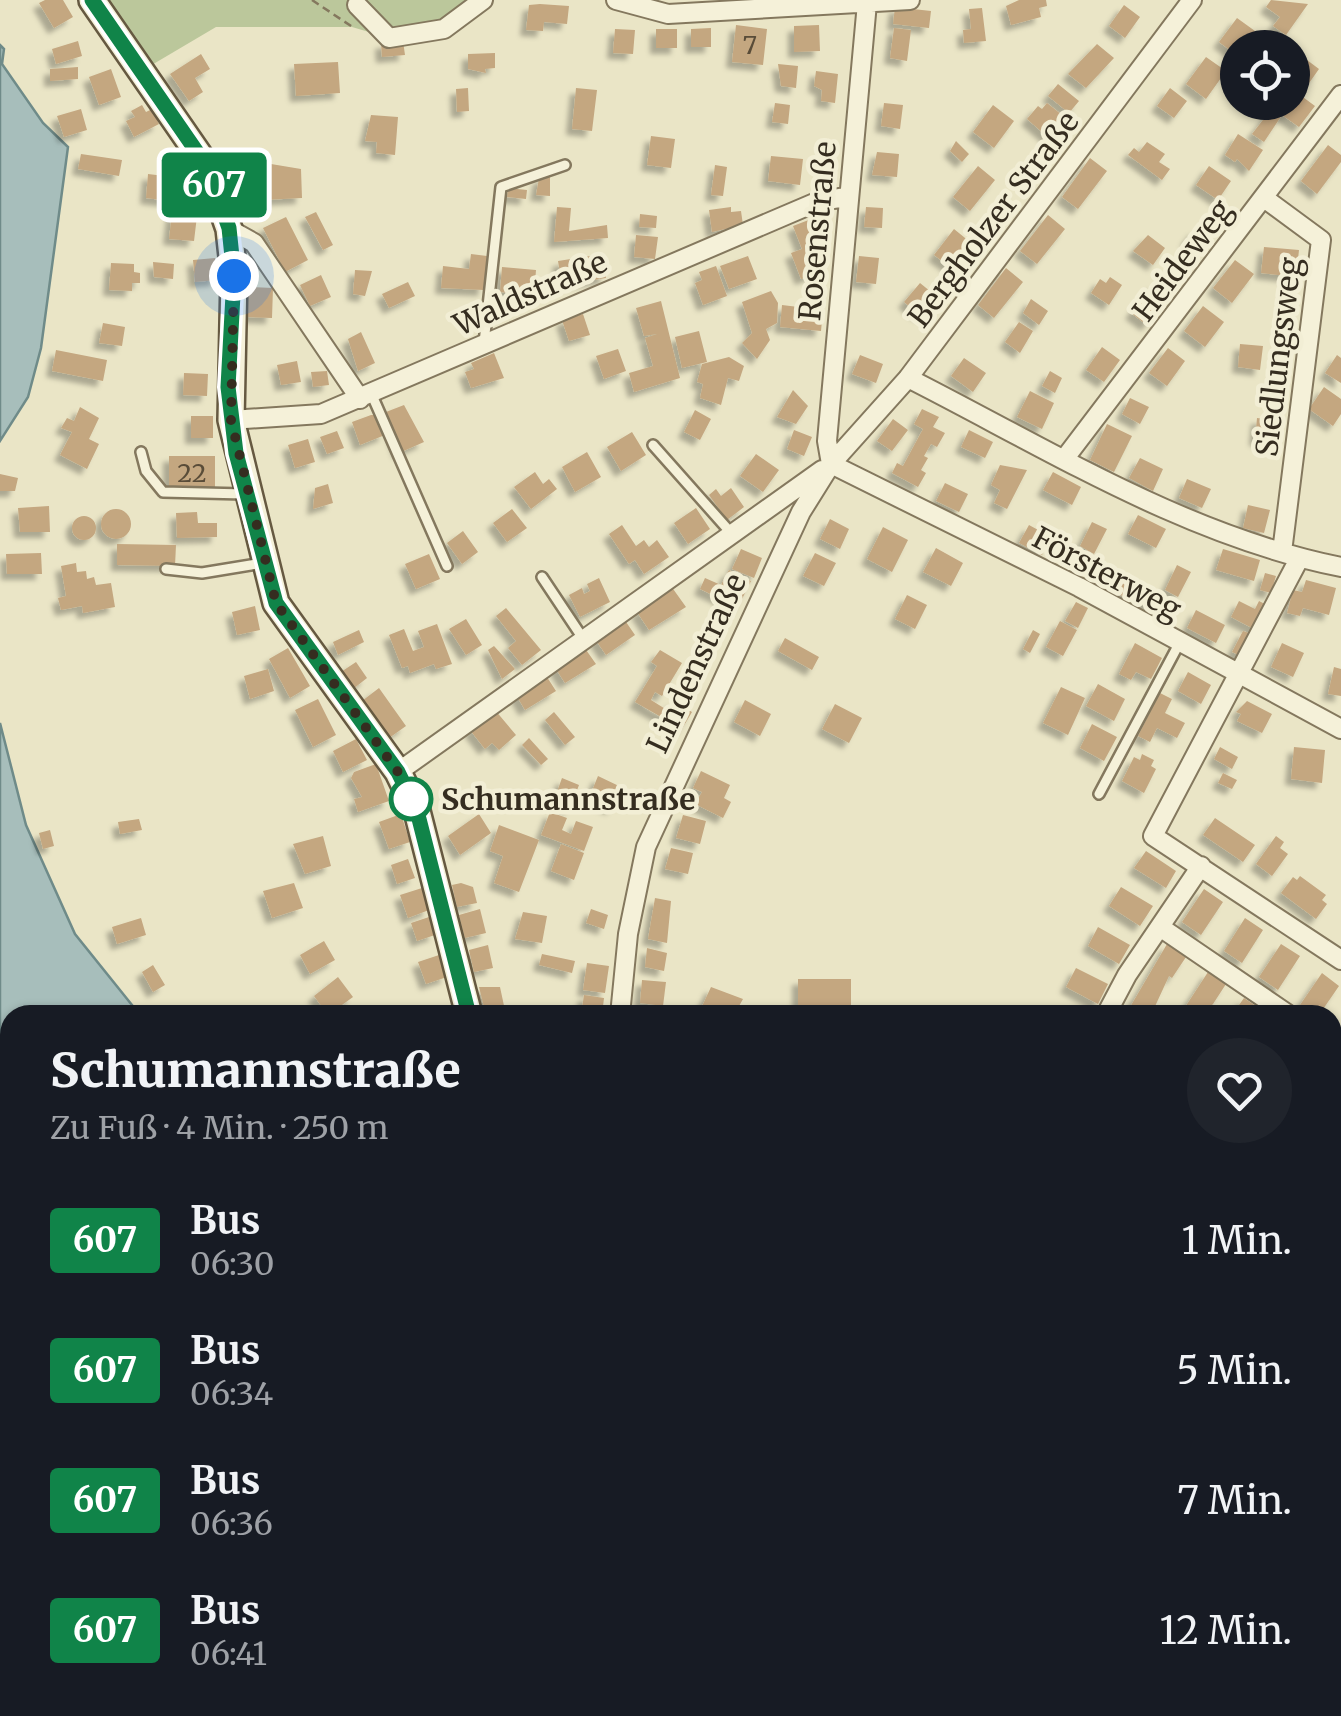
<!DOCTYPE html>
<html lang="de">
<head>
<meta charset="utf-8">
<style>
  :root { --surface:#171b24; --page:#20242c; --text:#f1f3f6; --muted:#9ea1a6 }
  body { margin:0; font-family:Merriweather,serif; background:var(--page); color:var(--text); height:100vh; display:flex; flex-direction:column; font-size:38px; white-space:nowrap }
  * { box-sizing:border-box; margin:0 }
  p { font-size:32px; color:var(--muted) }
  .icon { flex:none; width:55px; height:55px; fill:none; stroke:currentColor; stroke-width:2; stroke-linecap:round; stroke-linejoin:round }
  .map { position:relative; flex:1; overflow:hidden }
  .sheet { position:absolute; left:0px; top:1005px; width:1342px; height:712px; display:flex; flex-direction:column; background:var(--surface); border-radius:30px 30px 0 0; box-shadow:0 2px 8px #0004 }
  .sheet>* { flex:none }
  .badge { padding:0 20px; border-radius:8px; font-size:35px; line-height:65px }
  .tools { position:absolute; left:1220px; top:30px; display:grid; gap:20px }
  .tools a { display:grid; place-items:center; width:90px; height:90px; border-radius:50%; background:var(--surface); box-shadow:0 2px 8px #0004; font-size:50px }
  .you { position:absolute; width:50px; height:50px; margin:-25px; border:8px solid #fff; border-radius:50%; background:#1a73e8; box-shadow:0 0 0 15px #1a73e833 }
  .map>.badge { position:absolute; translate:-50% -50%; box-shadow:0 0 0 5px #fff }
  .round { display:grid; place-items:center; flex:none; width:105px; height:105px; border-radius:52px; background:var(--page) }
  .overview { display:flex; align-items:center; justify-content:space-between; height:170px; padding:0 50px }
  h1 { font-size:48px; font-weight:800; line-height:75px }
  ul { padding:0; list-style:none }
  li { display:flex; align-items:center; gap:30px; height:130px; padding:0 50px }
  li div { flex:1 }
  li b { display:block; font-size:38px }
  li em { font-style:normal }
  li .badge { min-width:110px; font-weight:700; text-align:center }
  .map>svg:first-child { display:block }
  .green { fill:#bbc79b }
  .water { fill:#a7bebb; stroke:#6f8b89; stroke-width:2.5 }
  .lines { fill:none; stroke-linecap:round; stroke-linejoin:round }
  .stream { stroke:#6f8b89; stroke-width:5 }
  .building { fill:#c4a780; filter:url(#shadow) }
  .lane-casing { stroke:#84785e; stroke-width:14 }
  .street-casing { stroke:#84785e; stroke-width:22 }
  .secondary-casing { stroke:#665941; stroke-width:30 }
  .path { stroke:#84785e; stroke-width:2.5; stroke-dasharray:8 5; stroke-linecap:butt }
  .lane { stroke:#f5f1d9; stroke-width:9 }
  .street { stroke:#f5f1d9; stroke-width:18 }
  .secondary { stroke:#f5f1d9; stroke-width:25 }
  .line-casing { stroke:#fff; stroke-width:22 }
  .line { stroke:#108449; stroke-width:15 }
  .walk { stroke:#352d20; stroke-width:10; stroke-dasharray:0 18 }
  .stop-dot { fill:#fff; stroke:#108449; stroke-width:5 }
  .labels { text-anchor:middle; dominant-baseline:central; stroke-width:9; stroke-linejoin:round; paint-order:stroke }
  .number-label { font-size:25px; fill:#594c38 }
  .street-label { font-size:30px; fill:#352d20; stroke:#f2eed5 }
  .stop-label { font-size:30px; font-weight:bold; fill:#352d20; stroke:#f2eed5; text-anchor:start }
</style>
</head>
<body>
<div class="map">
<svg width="1341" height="1716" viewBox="0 0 1341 1716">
  <defs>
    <filter id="shadow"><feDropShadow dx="-6" dy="6" stdDeviation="2.5" flood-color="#0004"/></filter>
  </defs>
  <rect width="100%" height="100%" fill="#eae5c6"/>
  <path class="green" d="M104,0h375l-35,29 -55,9 -37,-11h-136l-66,39z
    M1341,1500v216h-97l-5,-8h93v-201z"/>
  <path class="water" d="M0,45l4,4 -2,15 41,59 25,24 -27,201 -13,49 -28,44z
    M0,723l26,102 49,109 65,81h-130v693h274l-1,8h-283z"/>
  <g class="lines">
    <path class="stream" d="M1332,1258l9,1"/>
  </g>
  <path class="building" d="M45,0h18l10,17 -19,11 -15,-25z
    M1019,0h27l1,6 -8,2 2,9 -30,8 -5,-19z
    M1271,0l37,4 -22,31 -13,-9 7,-9 -14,-10z
    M540,4l29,2 -2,18 -23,-2 -1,9 -17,-1 3,-25z
    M1124,5l16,12 -15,21 -16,-12z
    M895,7l36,4 -2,17 -36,-4z
    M982,8l4,33 -22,2 -1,-13 8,-1 -2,-20z
    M1237,18l18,13 -12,17h-5v8l-19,-14z
    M736,25l31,4 -4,36 -31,-3z
    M819,25l1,26 -26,1v-26z
    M711,28v19h-20v-18z
    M894,28l17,2 -4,31 -17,-3z
    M615,29l20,1 -2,24 -20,-1z
    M656,29h21v19h-21z
    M78,41l4,15 -26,8 -4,-15z
    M403,41l2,14 -23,2 -1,-14z
    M1097,44l17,14 -28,30 -18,-14z
    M495,53v15l-10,1 1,4 -18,-4v-15z
    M201,54l9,15 -15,9 8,14 -14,9 -19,-27z
    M1206,57l20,14 -20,28 -20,-15z
    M1303,57l16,12 -12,17 -15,-10z
    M338,62l2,31 -44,3 -2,-32z
    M778,64l20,2 -2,22 -15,-2z
    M78,67v12l-28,2v-12z
    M111,69l10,28 -22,8 -10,-28z
    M816,71l22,3 -3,29 -14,-2 1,-11 -8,-4z
    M1058,84l21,17 -10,12 -21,-17z
    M468,88l1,23 -12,1 -1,-23z
    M576,88l21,2 -5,41 -20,-2z
    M1170,88l17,13 -13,17 -17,-12z
    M1292,89l23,17 -16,21 -17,-12 -18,27 -12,-8 25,-32h15z
    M775,103l15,2 -2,19 -16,-2z
    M884,103l19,2 -3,24 -19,-3z
    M1047,103l20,16 -17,20 -23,-20 11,-13 4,3z
    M142,105l4,7 6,-3 7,15 -25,13 -8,-16 9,-4 -4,-6z
    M993,105l21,16 -20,27 -21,-16z
    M81,109l6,21 -23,7 -7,-21z
    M371,115l27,2 -3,38 -19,-2 1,-11 -12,-1z
    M1238,134l25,16 -14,21 -12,-12 -2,3 -10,-7z
    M651,136l24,3 -4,29 -24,-3z
    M956,141l13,13 -7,8 -12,-11z
    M1147,142l18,12 -6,8 11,7 -8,11 -34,-25 6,-7 5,4z
    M1328,145l13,10v7l-24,32 -16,-13z
    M877,152l22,2 -2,23 -25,-2z
    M81,154l41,6 -3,16 -41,-7z
    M771,156l32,3 -3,26 -32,-4z
    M1090,158l17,13 -29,38 -16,-12z
    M271,164l30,5 1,29 -39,2v-8l-16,1v-16l24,-5z
    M715,165l12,2 -4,29 -12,-1z
    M978,166l17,14 -25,31 -17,-14z
    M1209,166l22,15 -13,19 -22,-15z
    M148,174l25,3 -3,24 -24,-3z
    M550,176v20l-14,-1 3,-17z
    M508,188l19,2 -1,9 -19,-2z
    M557,207l14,1 -2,23 38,-6 1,13 -54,4z
    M731,207v5l10,-1 2,14 -31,7 -3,-22z
    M866,207l17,1 -1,20 -18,-1z
    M316,212l17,33 -10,5 -18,-33z
    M172,213l25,3 -3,25 -25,-2z
    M640,214l17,2 -1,12 -17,-1z
    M1048,215l17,14 -28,35 -17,-13z
    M819,216l8,21 -9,4 5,15 -12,5 5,12 -15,6 -10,-26 11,-4 -9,-23z
    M286,217l22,43 -23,12 -22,-44z
    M954,229l16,13 -20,25 -16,-12z
    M1195,229l13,9 -8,12 -14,-9z
    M636,235l22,2 -3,22 -21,-2z
    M1148,235l17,13 -12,17 -20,-14z
    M1264,247l35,3 -3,27 -35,-4z
    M471,254l16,2 -3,34 -43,-2 2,-22 26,3z
    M603,254l3,24 -44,7 -4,-24z
    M748,256l9,23 -28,10 -9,-23z
    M859,256l20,2 -3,26 -20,-2z
    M215,258l2,22 -22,2 -2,-22z
    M1235,260l19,14 -22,29 -19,-15z
    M153,262l21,2 -1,15 -19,-2z
    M111,263l23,1v8l6,1v10h-8v8l-23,-1z
    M716,266l11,30 -24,9 -8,-22 7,-3 -3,-8z
    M502,267l34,3 -2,25 -34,-3z
    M1006,268l17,14 -29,36 -16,-13z
    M355,270l17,1 -7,25 -12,-2z
    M321,275l10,22 -21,9 -10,-21z
    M1110,277l12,8 -13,20 -18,-12 9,-14 6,4z
    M408,282l7,14 -26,12 -7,-14z
    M920,283l16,13 -16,19 -16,-13z
    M1153,284l16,12 -22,29 -16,-12z
    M248,287l25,1 -1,30 -24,-1z
    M771,291l7,12 -1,20 -11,6 4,11 -13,19 -15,-16 10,-10 -10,-31z
    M1031,299l17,12 -9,14 -16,-12z
    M661,301l19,77 -46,14 -5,-19 24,-7 -8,-28 12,-4 -13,2 -8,-28z
    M782,305l41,5 -2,21 -41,-4z
    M1203,306l21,16 -19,25 -21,-16z
    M583,314l7,21 -21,6 -7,-21z
    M1019,322l14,9 -13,22 -15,-11z
    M103,323l22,4 -3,19 -23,-3z
    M699,331l8,31 -25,6 -7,-31z
    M361,332l14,31 -17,8 -10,-32z
    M1240,344l23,2 -3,24 -22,-3z
    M1102,347l18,13 -16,22 -18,-12z
    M1168,348l17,13 -18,25 -18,-13z
    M618,349l8,22 -22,8 -8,-23z
    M56,350l51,10 -4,21 -51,-10z
    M494,353l10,25 -33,10 -6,-16 9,-3 -3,-6z
    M860,355l23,9 -7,19 -24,-9z
    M1337,355l4,3v25l-16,-10z
    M729,357l15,9 -5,15 -11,-3 -7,27 -21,-7 3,-14 -6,-2 5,-18z
    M964,358l22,15 -13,19 -22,-16z
    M297,361l4,21 -20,3 -4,-20z
    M327,371l2,14 -16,2 -2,-15z
    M1050,371l12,7 -7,15 -13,-7z
    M184,373l24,1 -1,22 -24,-1z
    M1324,387l17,12v15l-8,12 -24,-17z
    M793,390l15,16 -12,18 -19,-7z
    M1030,391l24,12 -12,26 -25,-12z
    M1130,398l19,9 -9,17 -18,-10z
    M404,405l20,37 -25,11 -13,-41z
    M80,407l19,11 -10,21 10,5 -12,25 -27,-14 12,-23 -11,-4 6,-10 7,3z
    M922,409l17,8 -6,10 12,6 -8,14 -6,-3 -7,12 4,2 -7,12 5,3 -8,14 -26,-14 5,-10 6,3 20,-37 -9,-5z
    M695,410l16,9 -11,21 -16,-8z
    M371,415h7l7,20 -25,10 -8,-23z
    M191,416h22v22h-22z
    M1257,418l22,3 -1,21 -23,-2z
    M893,419l15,11 -16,21 -15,-10z
    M1107,424l25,12 -18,36 -24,-12z
    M794,430l18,7 -8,19 -17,-7z
    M969,430l24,12 -8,16 -24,-11z
    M337,431l7,17 -17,6 -7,-17z
    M632,432l14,23 -25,16 -14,-24z
    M308,439l7,23 -20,6 -7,-23z
    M587,452l14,25 -26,15 -13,-25z
    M756,454l23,16 -16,22 -23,-16z
    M169,456h46v33h-46z
    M1140,458l23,11 -10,22 -24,-13z
    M1000,465l27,5 -20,39 -13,-6 6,-13 -9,-5z
    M535,472l8,12 6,-5 8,10 -26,20 -17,-22z
    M1053,472l28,15 -9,18 -29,-15z
    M0,474l18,4 -3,13h-15z
    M1187,479l24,10 -9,19 -23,-10z
    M945,483l23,11 -9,18 -23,-11z
    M328,484l5,19 -20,6 2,-21z
    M731,488l13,19 -17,13 -18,-25 7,-6 5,7z
    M1248,505l22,5 -6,23 -21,-5z
    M49,506l1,26h-30l-2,-24z
    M696,508l14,21 -22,15 -14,-21z
    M101 524a15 15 0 1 1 30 0a15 15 0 1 1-30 0Z
    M512,509l15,19 -20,14 -14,-19z
    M197,512l1,11h19v14l-40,1 -1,-25z
    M1138,515l28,14 -10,19 -28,-14z
    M72 528a12 12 0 1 1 24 0a12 12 0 1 1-24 0Z
    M830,519l19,10 -9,20 -20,-10z
    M1092,522l15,7 -13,25 -14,-8z
    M622,525l14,21 8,-6 5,7 8,-7 12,17 -25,17 -9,-14 -6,4 -20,-30z
    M1029,525l22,12 -9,18 -23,-12z
    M883,527l25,13 -16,32 -25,-13z
    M463,531l15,21 -16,12 -15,-21z
    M117,544l59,1 -1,21 -58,-1z
    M936,548l27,15 -12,23 -28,-14z
    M741,549l21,9 -8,20 -22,-9z
    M1223,549l37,11 -6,21 -38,-11z
    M41,553l1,21h-35l-1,-20z
    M815,553l21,10 -12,23 -21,-10z
    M429,554l11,25 -24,10 -11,-25z
    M76,563l1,9 9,-1 1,8 7,-2 2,8 15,-2 4,24 -32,6 -1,-7 -21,4 -3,-12 8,-2 -5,-30z
    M1177,565l14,7 -13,25 -13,-7z
    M729,570l22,11 -13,26 -38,-18 5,-11 16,7z
    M1112,570l25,12 -8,17 -25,-12z
    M1265,573l11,3 -5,17 -11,-3z
    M599,578l11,24 -30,15 -11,-22 13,-7 2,6 6,-3 -3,-7z
    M1306,580l30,8 -7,27 -26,-7 -3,8 -13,-3 6,-23 9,2z
    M671,586l15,21 -37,23 -12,-18z
    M1144,592l22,11 -6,11 -21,-11z
    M907,595l20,10 -12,24 -20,-10z
    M1239,601l16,8 4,-8 12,6 -26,51 -13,-6 11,-21 6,2 3,-5 -21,-11z
    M1076,602l12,6 -10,20 -13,-7z
    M255,606l5,24 -23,5 -5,-23z
    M506,608l35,42 -19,15 -14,-17 8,-7 -20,-25z
    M1196,610l29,15 -9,18 -29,-15z
    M466,619l16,26 -16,10 -17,-26z
    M624,619l11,16 -29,20 -11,-16z
    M1060,621l17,9 -14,26 -17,-9z
    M437,624l15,40 -16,5 -2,-5 -24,9 -2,-7 -6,2 -13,-33 15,-6 9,22 11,-4 -6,-16z
    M359,630l5,12 -26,13 -5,-13z
    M1033,630l7,4 -10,19 -7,-4z
    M785,638l34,19 -7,13 -34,-19z
    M1135,643l27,15 -11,21 -15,-7 -5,8 -12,-6z
    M1282,643l22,10 -11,24 -22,-10z
    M494,646l21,23 -13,10 -14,-29z
    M584,647l12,17 -31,19 -11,-17z
    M288,648l22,38 -20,12 -21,-39z
    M660,650l22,13 -20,33 -7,-4 -4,8 16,10 5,-9 20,11 -10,17 -47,-27 22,-36 -6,-4z
    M356,662l11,16 -14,11 -12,-17z
    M1334,667l7,2v27l-13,-2z
    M268,669l6,22 -24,8 -6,-23z
    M1188,672l23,13 -10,19 -23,-13z
    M545,674l11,17 -31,19 -10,-17z
    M1098,684l27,15 -11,22 -28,-15z
    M1061,687l24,11 -17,37 -25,-12z
    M379,688l27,38 -17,12 -27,-37z
    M1160,693l12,6 -7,14 20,10 -8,15 -20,-10 -7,14 -12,-6z
    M318,699l18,36 -23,12 -18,-37z
    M745,700l26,14 -11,22 -26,-14z
    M1247,701l25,13 -10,19 -25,-12 4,-7 -5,-2z
    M835,704l27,14 -13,25 -27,-14z
    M495,710l21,25 -17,15 -7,-7 -7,6 -15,-19z
    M554,712l21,25 -10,8 -20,-25z
    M1092,724l25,13 -13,24 -24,-13z
    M529,738l19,21 -7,6 -19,-20z
    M356,739l11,21 -24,12 -10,-21z
    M1220,747l18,10 -6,12 -18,-10z
    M1294,747l31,3 -3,33 -31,-4z
    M1142,754l12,6 -3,6 5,3 -12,24 -22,-12 12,-24 6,3z
    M376,764l13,37 -31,11 -4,-13 8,-2 -11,-19 3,-6z
    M701,771l29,14 -6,13 7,4 -8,16 -28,-14 7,-12 -9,-4z
    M1223,773l14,7 -5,9 -14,-6z
    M598,776l23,11 -9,22 -23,-11z
    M562,778l17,7 -9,24 -17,-6z
    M550,812l17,6 -5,12 9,4 5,-13 17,6 -9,24 -43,-16z
    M401,814l9,28 -21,7 -10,-27z
    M479,814l12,19 -31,22 -12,-19z
    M683,815l23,6 -6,23 -24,-6z
    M1215,818l40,27 -12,17 -40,-27z
    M139,819l3,11 -22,4 -2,-12z
    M499,825l40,15 -20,52 -25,-9 9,-27 -13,-5z
    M50,830l4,16 -11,3 -4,-16z
    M323,836l8,30 -26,8 -12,-30z
    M1276,836l8,6 -4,6 8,6 -16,22 -16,-12z
    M561,844l23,9 -10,27 -23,-9z
    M671,848l22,5 -5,21 -23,-5z
    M1146,851l30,20 -10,17 -32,-20z
    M408,859l7,19 -18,6 -6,-19z
    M1300,876l26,19 -4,5 5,4 -11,15 -35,-26 12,-16 4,3z
    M294,883l9,25 -31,10 -9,-27z
    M461,883l12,4 4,16 -20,4 -5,-22z
    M1121,887l32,19 -13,20 -31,-20z
    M422,888l7,22 -21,8 -8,-23z
    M1204,889l19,13 -22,33 -19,-13z
    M655,898l16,3 -4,42 -19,-4z
    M480,909l6,24 -21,5 -6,-23z
    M591,909l17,6 -4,14 -18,-6z
    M523,912l24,4 -5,27 -27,-4z
    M429,917l6,18 -18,6 -6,-18z
    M141,918l5,17 -29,9 -5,-17z
    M1245,918l18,12 -21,33 -18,-12z
    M1098,927l32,18 -11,19 -31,-18z
    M324,941l11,19 -25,14 -10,-19z
    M1167,944l19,13 -14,21 -3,-2 -18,39 -25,-1z
    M1281,944l19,12 -22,34 -19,-13z
    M488,945l5,23 -19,4 -5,-22z
    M647,948l20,5 -3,18 -19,-4z
    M542,954l33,7 -3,12 -33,-8z
    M439,955l8,22 -21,7 -8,-22z
    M587,963l22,3 -4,27 -22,-3z
    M153,965l12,20 -12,7 -11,-20z
    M1076,968l32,16 -10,20 -32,-17z
    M1208,972l18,12 -13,20 -11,11h-22z
    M1322,973l17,13 -20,29h-5l-14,-10z
    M338,977l15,20 -25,18 -14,-19z
    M798,979h53v36h-53z
    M642,980l24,2 -3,24 -23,-3z
    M479,987h21l6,28h-20z
    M711,987l32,12 -9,16h-36z
    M584,995l20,3 -2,17h-21z
    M1244,998l18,12 -3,5h-27z
    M1332,1059l9,6v11l-9,13z
    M1335,1190h6v29l-9,-1z
    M1332,1302l9,1v22l-9,-1z
    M602,1708h26v8h-27z
    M642,1708h32v8h-32z"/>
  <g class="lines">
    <defs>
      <path id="lane" d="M484,343l17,-156 64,-22
        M371,393l76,173
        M653,445l79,89
        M141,452l5,19 17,21 81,2
        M166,569l36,4 61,-10
        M542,577l42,63
        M1099,794l81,-152"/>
      <path id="street" d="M616,0l52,14 242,-14
        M357,5l32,33 55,-9 39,-29
        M1264,198l57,42 -39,312
        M229,229l25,14 106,156
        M908,378c140,71 278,158 433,189
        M231,420l90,-6 498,-213 28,-4
        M1065,458l276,-363
        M831,464l248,123 262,142
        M831,464l-4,-23 40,-438
        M1299,559l-146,277 188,124
        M398,772l424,-302
        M1160,927l129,88
        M1109,1009l18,-34 74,-109
        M620,1015l8,-81 18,-87 155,-335 30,-48 77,-86 284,-378
        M1332,1044l9,6
        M1332,1133l9,-16
        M1332,1365l9,1"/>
      <path id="secondary" d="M92,0l116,168 21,61 5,46 -3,145 45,183 122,169 19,39 52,204
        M1332,1499l9,-7
        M570,1716v-8
        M1055,1716l10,-8"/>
    </defs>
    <use href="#lane" class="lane-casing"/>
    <use href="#street" class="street-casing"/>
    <use href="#secondary" class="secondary-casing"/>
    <path class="path" d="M312,0l42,28
      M1332,1605l9,-7
      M1242,1708l6,8
      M1323,1708l6,8"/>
    <use href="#lane" class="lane"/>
    <use href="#street" class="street"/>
    <use href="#secondary" class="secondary"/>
  </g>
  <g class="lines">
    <defs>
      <path id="line" d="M92,0l116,168 21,60 5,48 -6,111 8,66 40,150 122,169 19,39 52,204"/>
    </defs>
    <use href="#line" class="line-casing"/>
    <use href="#line" class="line"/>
    <path class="walk" d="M234,276l-3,144 45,183 122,169 13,27"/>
  </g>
  <circle class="stop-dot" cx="411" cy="799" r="20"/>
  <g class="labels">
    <g class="number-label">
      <text x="750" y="45">7</text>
      <text x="192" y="473">22</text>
    </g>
    <g class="street-label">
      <text transform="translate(993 219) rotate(-53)">Bergholzer Straße</text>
      <text transform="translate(817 231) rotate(-85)">Rosenstraße</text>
      <text transform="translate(1182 260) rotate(-53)">Heideweg</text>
      <text transform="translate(530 293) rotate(-24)">Waldstraße</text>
      <text transform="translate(1278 357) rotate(-83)">Siedlungsweg</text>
      <text transform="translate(1107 573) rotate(28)">Försterweg</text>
      <text transform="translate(696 663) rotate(-65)">Lindenstraße</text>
    </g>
    <g class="stop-label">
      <text x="441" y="799">Schumannstraße</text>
    </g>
  </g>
</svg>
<div class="tools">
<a><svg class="icon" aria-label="locate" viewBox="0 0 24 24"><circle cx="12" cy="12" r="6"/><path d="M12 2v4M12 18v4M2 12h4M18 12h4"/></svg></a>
</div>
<div class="you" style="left:234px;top:276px"></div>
<b class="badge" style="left:214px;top:185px;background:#108449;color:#fff">607</b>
<section class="sheet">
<div class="overview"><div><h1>Schumannstraße</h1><p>Zu Fuß · 4 Min. · 250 m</p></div><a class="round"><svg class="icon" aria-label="heart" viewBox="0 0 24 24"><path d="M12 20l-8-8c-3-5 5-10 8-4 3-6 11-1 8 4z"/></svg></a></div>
<ul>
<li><span class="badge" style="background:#108449;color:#fff">607</span><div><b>Bus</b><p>06:30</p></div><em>1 Min.</em></li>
<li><span class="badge" style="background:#108449;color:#fff">607</span><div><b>Bus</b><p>06:34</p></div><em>5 Min.</em></li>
<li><span class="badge" style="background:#108449;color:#fff">607</span><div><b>Bus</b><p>06:36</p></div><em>7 Min.</em></li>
<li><span class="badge" style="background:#108449;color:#fff">607</span><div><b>Bus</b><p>06:41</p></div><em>12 Min.</em></li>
</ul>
</section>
</div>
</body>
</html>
